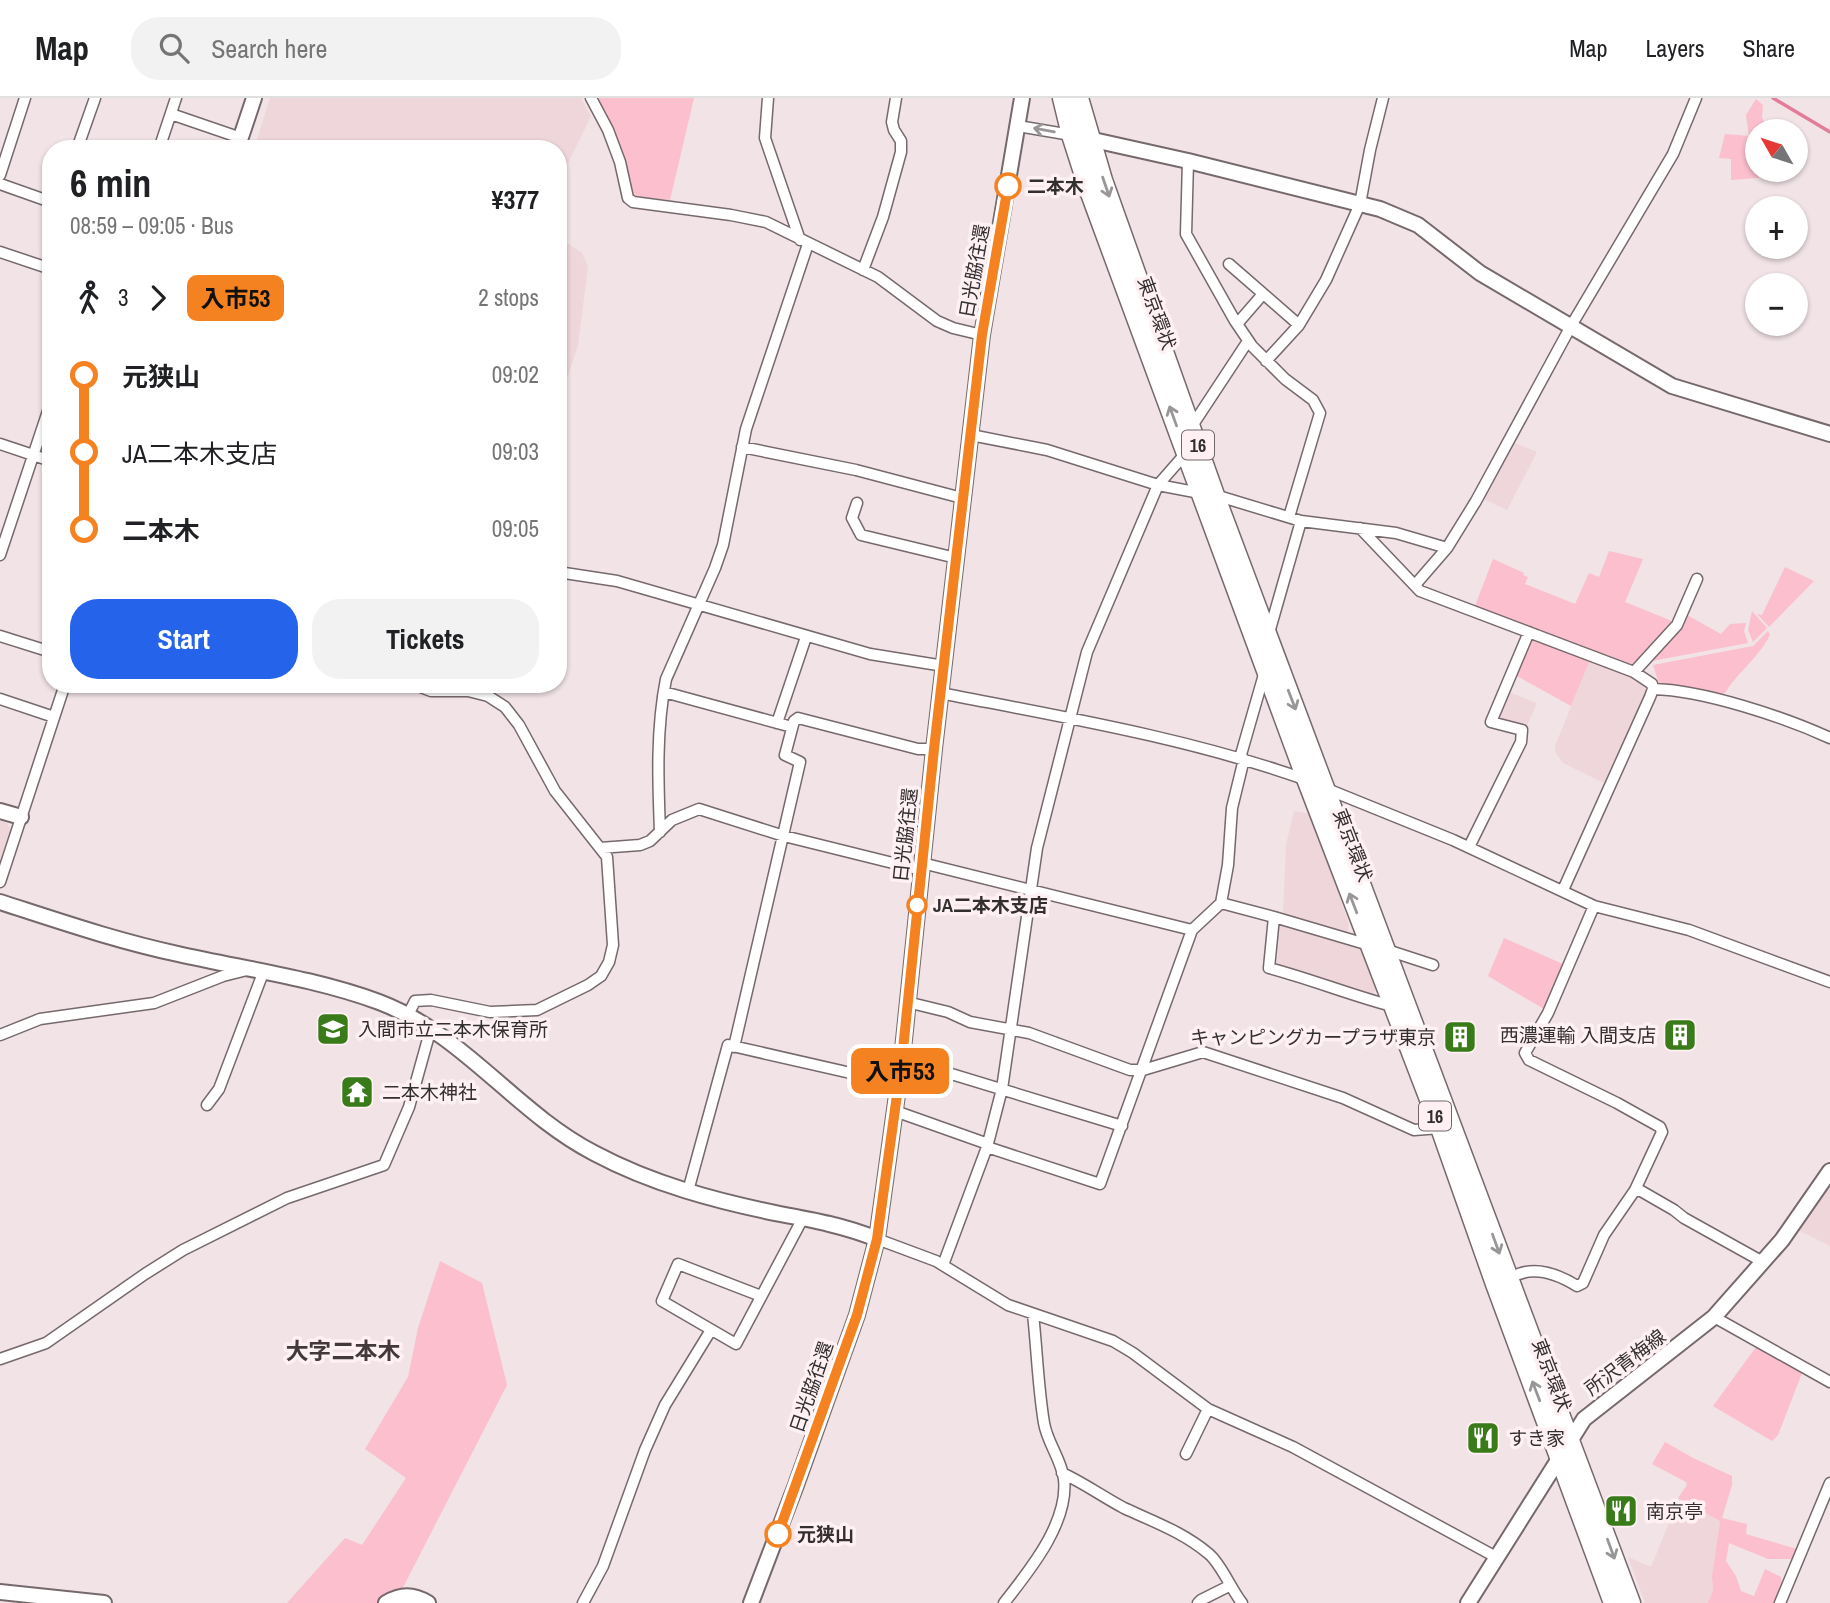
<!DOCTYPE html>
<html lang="en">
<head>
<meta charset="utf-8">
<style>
  :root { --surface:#fff; --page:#f2f2f2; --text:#202124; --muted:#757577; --line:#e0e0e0; --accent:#2563eb }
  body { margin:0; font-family:"Archivo Narrow","Noto Sans JP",sans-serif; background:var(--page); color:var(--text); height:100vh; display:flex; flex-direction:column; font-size:26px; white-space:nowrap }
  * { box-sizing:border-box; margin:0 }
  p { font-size:23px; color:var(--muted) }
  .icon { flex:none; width:38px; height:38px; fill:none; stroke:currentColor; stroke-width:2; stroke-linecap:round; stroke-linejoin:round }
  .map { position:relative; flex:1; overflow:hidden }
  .side { position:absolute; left:42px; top:42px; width:525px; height:553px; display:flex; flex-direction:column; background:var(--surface); border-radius:28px; box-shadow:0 2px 5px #0004 }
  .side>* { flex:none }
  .badge { padding:0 14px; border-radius:10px; font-size:24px; line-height:46px }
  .needle { width:46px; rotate:309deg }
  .fabs { position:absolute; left:1745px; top:21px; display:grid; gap:14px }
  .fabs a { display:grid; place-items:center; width:63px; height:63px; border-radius:50%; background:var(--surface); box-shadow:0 2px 5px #0004; font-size:35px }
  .map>.badge { position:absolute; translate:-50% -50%; box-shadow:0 0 0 4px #fff }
  .legs { display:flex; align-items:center; gap:10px; height:77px; padding:0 28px; font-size:23px }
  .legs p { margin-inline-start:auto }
  .overview { display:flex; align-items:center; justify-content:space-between; height:119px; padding:0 28px }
  h1 { font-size:38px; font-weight:700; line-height:52px }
  .action { display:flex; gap:14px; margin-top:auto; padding:14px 28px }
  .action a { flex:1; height:80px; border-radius:28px; background:var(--accent); color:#fff; font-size:28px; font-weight:700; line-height:80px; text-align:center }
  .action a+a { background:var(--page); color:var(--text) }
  ul { padding:0 28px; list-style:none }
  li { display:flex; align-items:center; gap:24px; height:77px; font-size:26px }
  li i { display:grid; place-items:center; width:10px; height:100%; margin:0 9px; background:currentColor }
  li i::after { content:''; width:18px; height:18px; margin:-9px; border:5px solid; border-radius:50%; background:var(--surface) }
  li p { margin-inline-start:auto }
  li:first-child i { background:linear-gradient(#0000 50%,currentColor 0) }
  li:last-child i { background:linear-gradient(currentColor 50%,#0000 0) }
  header { display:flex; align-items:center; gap:42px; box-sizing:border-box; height:98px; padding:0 35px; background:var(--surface); border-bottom:2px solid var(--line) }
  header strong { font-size:33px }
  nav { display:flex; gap:38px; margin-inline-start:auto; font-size:24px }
  .search { width:490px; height:63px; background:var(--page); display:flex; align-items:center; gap:18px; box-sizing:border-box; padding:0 24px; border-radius:28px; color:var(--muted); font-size:26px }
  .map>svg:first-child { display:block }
  .built { fill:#eed6db }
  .green { fill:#fbbfcd }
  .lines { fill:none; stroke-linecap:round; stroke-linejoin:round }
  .stream { stroke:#e37c99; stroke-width:3.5 }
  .street-casing { stroke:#76696c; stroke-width:13 }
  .secondary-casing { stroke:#76696c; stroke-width:18 }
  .highway-casing { stroke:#76696c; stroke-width:21 }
  .street { stroke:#fff; stroke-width:10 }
  .secondary { stroke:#fff; stroke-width:14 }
  .highway { stroke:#fff; stroke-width:18 }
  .oneway { stroke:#999697 }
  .line-1-casing { stroke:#fff; stroke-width:16 }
  .line-1 { stroke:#f58220; stroke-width:10 }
  .stop-1-dot { fill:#fff; stroke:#f58220; stroke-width:3.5 }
  .labels { text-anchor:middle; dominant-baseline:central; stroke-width:7; stroke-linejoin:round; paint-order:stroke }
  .shield { fill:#fff0f3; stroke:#70686a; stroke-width:2 }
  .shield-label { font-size:18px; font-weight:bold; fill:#332e2f }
  .stop-label { font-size:19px; font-weight:bold; fill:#332e2f; stroke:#fff0f3; text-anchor:start }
  .street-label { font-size:19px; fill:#332e2f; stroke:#fff0f3 }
  .poi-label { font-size:19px; fill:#332e2f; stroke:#fff0f3; text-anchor:start }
  .quarter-label { font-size:23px; font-weight:bold; fill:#43383a; stroke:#fff0f3 }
</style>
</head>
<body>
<header>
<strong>Map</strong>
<div class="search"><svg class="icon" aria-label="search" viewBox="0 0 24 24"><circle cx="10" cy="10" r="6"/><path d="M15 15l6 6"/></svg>Search here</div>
<nav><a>Map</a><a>Layers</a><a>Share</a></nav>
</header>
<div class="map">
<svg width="1830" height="1505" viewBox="0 0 1830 1505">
  <rect width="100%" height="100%" fill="#f1e3e6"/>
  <path class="built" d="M270,0h311l10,18 -31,64 -2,20v-51h-304z
    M558,139l24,16 6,14 -10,78 -10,31 -10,16z
    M1512,344l25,10 -30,58 -24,-11v-2z
    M1590,562l56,22 2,6 -44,95 -41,-20 -8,-11v-6z
    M1509,594l28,11 -11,25 -29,-8z
    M1294,713l16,3 29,77 -1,1 11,33 -3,11 -63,-22 3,-69z
    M0,721l5,1 6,10 -11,32z
    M1280,823l80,24 16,44 -3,8 -18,-3 -40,-17 -38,-11z
    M1830,1084v64l-32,-16 24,-31 -1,-3z
    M1679,1401l41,22 -8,55 1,14 -5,13h-63l-17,-46 23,10z"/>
  <path class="green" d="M594,0h100l-24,102 -40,-4z
    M1756,1l7,6 -1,12 6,14h-11v39h29l4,9 -22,-2 -37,3v-21l-12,-1 6,-24 24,2 -3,-21z
    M1609,453l34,8 -18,43 47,19 -37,42 -4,1 -156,-58 18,-47 31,14 -1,2 5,2 -3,7 50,20 14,-31 10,4z
    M1785,469l29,14 -45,46 -12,-13 5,1z
    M1752,513l15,17 -14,14 -5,-12z
    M1687,517l34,19 9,-10 16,-1 -2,8 4,12 -96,18 28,-32z
    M1768,533l2,4c-12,24 -35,39 -48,63l-63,-14 -6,-19 100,-19z
    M1535,540l55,22 -19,46 -56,-31 14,-35z
    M1504,840l61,27 -21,44 -56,-33z
    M440,1163l42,22 25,102 -112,218h-108l58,-65 17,7 44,-67 -41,-29 43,-72 10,-49z
    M1756,1249l46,26 -24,62 -6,6 -59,-35z
    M1665,1344l28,16 39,18v9l-10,33 25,6 -1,10 51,15 -4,10h-25l-39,-16 -3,18 10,15 5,15 13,5 11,-27 16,8 1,8 -7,18h-67l5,-13 -1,-14 8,-55 -42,-23 9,-13 -1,-3 -34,-18z"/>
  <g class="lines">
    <path class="stream" d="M1773,0l57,34"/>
    <defs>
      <path id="street" d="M591,0l17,32 12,32 8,36 5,4 98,13 35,7 112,55 59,44 16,7 29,7
        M768,0l-3,40 35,102
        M171,16l70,24
        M1018,28l53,9
        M77,51l18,-51
        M159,51l17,-51
        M1188,63l-2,73 49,87 17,25 33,33 28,21 7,13 -31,104
        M0,77l25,-77
        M0,86l51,18
        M0,154l51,17
        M1229,166l70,61
        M863,172l20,-53 18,-65v-11l-7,-11 -2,-8 4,-24
        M1237,226l26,-30
        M1266,263l33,-36 27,-45 34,-76 10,-54 13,-52
        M1192,328l56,-85
        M971,337l76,15 111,35 42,8
        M0,346l51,17
        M742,349l114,23 106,28
        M1215,397l86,26 95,12 51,15
        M857,405l-5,15 9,17 95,23
        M1360,430l60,63 214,81 18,12 1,5 -3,8 -87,193
        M0,457l51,-153
        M558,474l59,9 253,73 74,12
        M1415,487l32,-37 29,-47 95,-175 102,-172 23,-56
        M1269,535l32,-112
        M0,538l51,16
        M1634,574l43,-47 20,-46
        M1653,591c50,1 131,28 177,49
        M664,594l128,35
        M940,595c123,24 248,45 367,87
        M0,601l54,18
        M777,625l29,-86
        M1240,660l25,-87
        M1327,691l126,51 141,66 95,24 141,52
        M660,734c-2,-51 -4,-103 6,-153l49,-111 8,-23 23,-116 62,-185
        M1469,749l52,-105 1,-12 -31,-8 38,-90
        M600,750l40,-3 10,-4 22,-21 27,-11 85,27 137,34
        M922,765l270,67
        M0,784l65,-198
        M1221,805l53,14 -5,51c42,11 81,27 123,38
        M1274,819l95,28
        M1387,852l46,15
        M907,904l41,10 22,10 59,11 101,37h13l60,-18 140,46 71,32 26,-2
        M408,917l7,-14 16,-1 59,12 47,-2 51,-25 13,-9 8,-14 4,-17 -6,-88 -52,-66 -36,-66 -14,-18 -17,-11 -20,-5h-37l-18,-7
        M0,937l40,-16 114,-16 69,-27 24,-6
        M734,949l66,-285 -15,-7 9,-34 4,-3 120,31h16
        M902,961l220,67
        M207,1007l12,-16 44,-116
        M895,1013l93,33
        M987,1049l113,37 92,-254 29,-27 7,-38 4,-57 12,-49
        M1635,1092l6,1 33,19 10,8 79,44
        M688,1093l40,-146 171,39
        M877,1141l59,22 72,44 105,36 20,12 75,56 85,38 203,110
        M943,1167l44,-118 15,-58 35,-241 50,-196 71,-167 28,-32
        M1509,1181c22,-15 47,-6 68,7l6,-3 21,-48 31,-45 27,-58 -2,-5 -43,-24 -88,-43 -4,-7 23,-40 46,-107
        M761,1198l-83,-32 -16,37 74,43 67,-126
        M1714,1219l116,65
        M0,1261l46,-16 99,-69 38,-24 104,-52 97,-33 25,-58 22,-79
        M1186,1356l22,-45
        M1062,1375c22,10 41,24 62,35 30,14 59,24 85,46 12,10 22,35 33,49
        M583,1505l20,-37 42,-116 20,-45 46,-75
        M1004,1505c25,-32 65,-80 60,-124 -3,-20 -17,-37 -20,-56 -6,-36 -7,-73 -11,-109
        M1198,1505l3,-3 28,-14
        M1780,1505l50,-120"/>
      <path id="secondary" d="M1071,37l117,26 192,48 38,16 62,48 192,113 158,48
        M237,51l17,-51
        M0,713l21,6
        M0,804c59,19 117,39 178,52 66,15 136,24 201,48 85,32 136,110 215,151 58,31 122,48 186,61 33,6 65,12 97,25
        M0,1494l104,11
        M386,1505c15,-9 27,-9 42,0
        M751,1505l45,-118 61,-170 20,-76 25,-180 32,-310 48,-414 40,-237
        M1468,1505l116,-184 130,-102 68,-77 48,-69"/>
      <path id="highway" d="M1062,0l9,37 17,53 218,591 134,349 55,156 118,319
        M1079,0l24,82 112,315 416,1108"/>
    </defs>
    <use href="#street" class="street-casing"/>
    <use href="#secondary" class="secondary-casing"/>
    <use href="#highway" class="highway-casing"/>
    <use href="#street" class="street"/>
    <use href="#secondary" class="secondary"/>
    <use href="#highway" class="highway"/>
  </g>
  <defs><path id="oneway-shaft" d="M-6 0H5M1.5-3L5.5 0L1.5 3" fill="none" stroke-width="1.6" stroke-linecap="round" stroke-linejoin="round" transform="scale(1.75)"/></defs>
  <g class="oneway">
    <use href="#oneway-shaft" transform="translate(1044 32) rotate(-170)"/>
    <use href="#oneway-shaft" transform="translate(1106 89) rotate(71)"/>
    <use href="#oneway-shaft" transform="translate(1173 318) rotate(-110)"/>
    <use href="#oneway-shaft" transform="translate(1292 602) rotate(69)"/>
    <use href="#oneway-shaft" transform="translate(1353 805) rotate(-111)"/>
    <use href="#oneway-shaft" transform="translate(1496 1146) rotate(70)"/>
    <use href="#oneway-shaft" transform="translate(1536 1293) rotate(-111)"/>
    <use href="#oneway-shaft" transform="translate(1611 1451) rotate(70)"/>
  </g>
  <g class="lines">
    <defs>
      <path id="line-1" d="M778,1436l79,-219 20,-76 25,-180 32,-310 48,-414 26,-149"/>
    </defs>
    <use href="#line-1" class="line-1-casing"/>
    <use href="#line-1" class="line-1"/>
  </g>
  <defs>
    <symbol id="school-square" viewBox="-11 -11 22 22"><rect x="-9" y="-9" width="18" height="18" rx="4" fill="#397a19" stroke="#fff0f3"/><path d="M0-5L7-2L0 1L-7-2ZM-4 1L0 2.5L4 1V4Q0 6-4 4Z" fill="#fff"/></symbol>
    <symbol id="building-square" viewBox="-11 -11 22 22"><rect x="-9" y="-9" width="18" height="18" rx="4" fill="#397a19" stroke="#fff0f3"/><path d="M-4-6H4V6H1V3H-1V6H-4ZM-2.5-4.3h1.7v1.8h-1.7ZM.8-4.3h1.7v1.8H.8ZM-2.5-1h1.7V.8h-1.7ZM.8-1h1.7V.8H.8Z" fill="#fff"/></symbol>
    <symbol id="temple-square" viewBox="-11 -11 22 22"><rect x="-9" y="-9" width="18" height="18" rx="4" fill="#397a19" stroke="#fff0f3"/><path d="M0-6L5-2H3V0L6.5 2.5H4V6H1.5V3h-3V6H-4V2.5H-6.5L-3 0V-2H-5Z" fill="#fff"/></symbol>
    <symbol id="restaurant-square" viewBox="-11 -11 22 22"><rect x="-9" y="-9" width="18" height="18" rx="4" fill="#397a19" stroke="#fff0f3"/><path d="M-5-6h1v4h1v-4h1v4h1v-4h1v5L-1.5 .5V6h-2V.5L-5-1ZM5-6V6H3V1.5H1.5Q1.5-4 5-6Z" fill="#fff"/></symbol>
  </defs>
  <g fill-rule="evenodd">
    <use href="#school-square" x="314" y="912" width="38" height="38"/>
    <use href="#building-square" x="1661" y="918" width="38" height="38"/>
    <use href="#building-square" x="1441" y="920" width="38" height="38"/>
    <use href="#temple-square" x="338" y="975" width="38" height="38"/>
    <use href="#restaurant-square" x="1464" y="1321" width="38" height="38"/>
    <use href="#restaurant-square" x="1602" y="1394" width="38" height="38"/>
  </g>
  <g class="stop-1-dot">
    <circle cx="1008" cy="88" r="12"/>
    <circle cx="917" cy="807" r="9"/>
    <circle cx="778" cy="1436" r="12"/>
  </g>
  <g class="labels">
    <g class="shield">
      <rect x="1182" y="332.5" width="32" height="29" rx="5"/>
      <rect x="1419" y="1003.5" width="32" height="29" rx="5"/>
    </g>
    <g class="shield-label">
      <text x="1198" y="347">16</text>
      <text x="1435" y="1018">16</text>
    </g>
    <g class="stop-label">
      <text x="1027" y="88">二本木</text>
      <text x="933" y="807">JA二本木支店</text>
      <text x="797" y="1436">元狭山</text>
    </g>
    <g class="street-label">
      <text transform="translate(974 173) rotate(-80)">日光脇往還</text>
      <text transform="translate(1157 215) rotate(70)">東京環状</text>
      <text transform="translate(905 737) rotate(-84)">日光脇往還</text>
      <text transform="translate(1353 747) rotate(69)">東京環状</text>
      <text transform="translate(1625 1264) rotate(-37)">所沢青梅線</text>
      <text transform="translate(1552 1277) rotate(69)">東京環状</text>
      <text transform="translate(811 1289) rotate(-71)">日光脇往還</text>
    </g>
    <g class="poi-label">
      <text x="358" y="931">入間市立二本木保育所</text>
      <text x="1656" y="937" text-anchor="end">西濃運輸 入間支店</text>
      <text x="1436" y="939" text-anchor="end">キャンピングカープラザ東京</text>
      <text x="382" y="994">二本木神社</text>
      <text x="1508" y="1340">すき家</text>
      <text x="1646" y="1413">南京亭</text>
    </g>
    <g class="quarter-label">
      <text x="343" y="1252">大字二本木</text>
    </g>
  </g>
</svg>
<div class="fabs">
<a><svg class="needle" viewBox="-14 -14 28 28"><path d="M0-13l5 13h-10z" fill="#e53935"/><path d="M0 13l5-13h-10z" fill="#757577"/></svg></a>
<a>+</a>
<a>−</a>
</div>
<b class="badge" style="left:900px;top:973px;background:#f58220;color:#111">入市53</b>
<section class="side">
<div class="overview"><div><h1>6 min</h1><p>08:59 – 09:05 · Bus</p></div><b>¥377</b></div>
<div class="legs"><svg class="icon" aria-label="walk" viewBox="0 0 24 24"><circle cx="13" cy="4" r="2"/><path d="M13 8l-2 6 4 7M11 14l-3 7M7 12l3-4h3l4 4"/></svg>3<svg class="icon" aria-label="forward" viewBox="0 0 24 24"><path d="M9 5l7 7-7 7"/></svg><b class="badge" style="background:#f58220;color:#111">入市53</b><p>2 stops</p></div>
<ul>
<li><i style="color:#f58220"></i><b>元狭山</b><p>09:02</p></li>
<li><i style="color:#f58220"></i><span>JA二本木支店</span><p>09:03</p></li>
<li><i style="color:#f58220"></i><b>二本木</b><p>09:05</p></li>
</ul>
<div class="action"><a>Start</a><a>Tickets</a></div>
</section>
</div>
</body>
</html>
